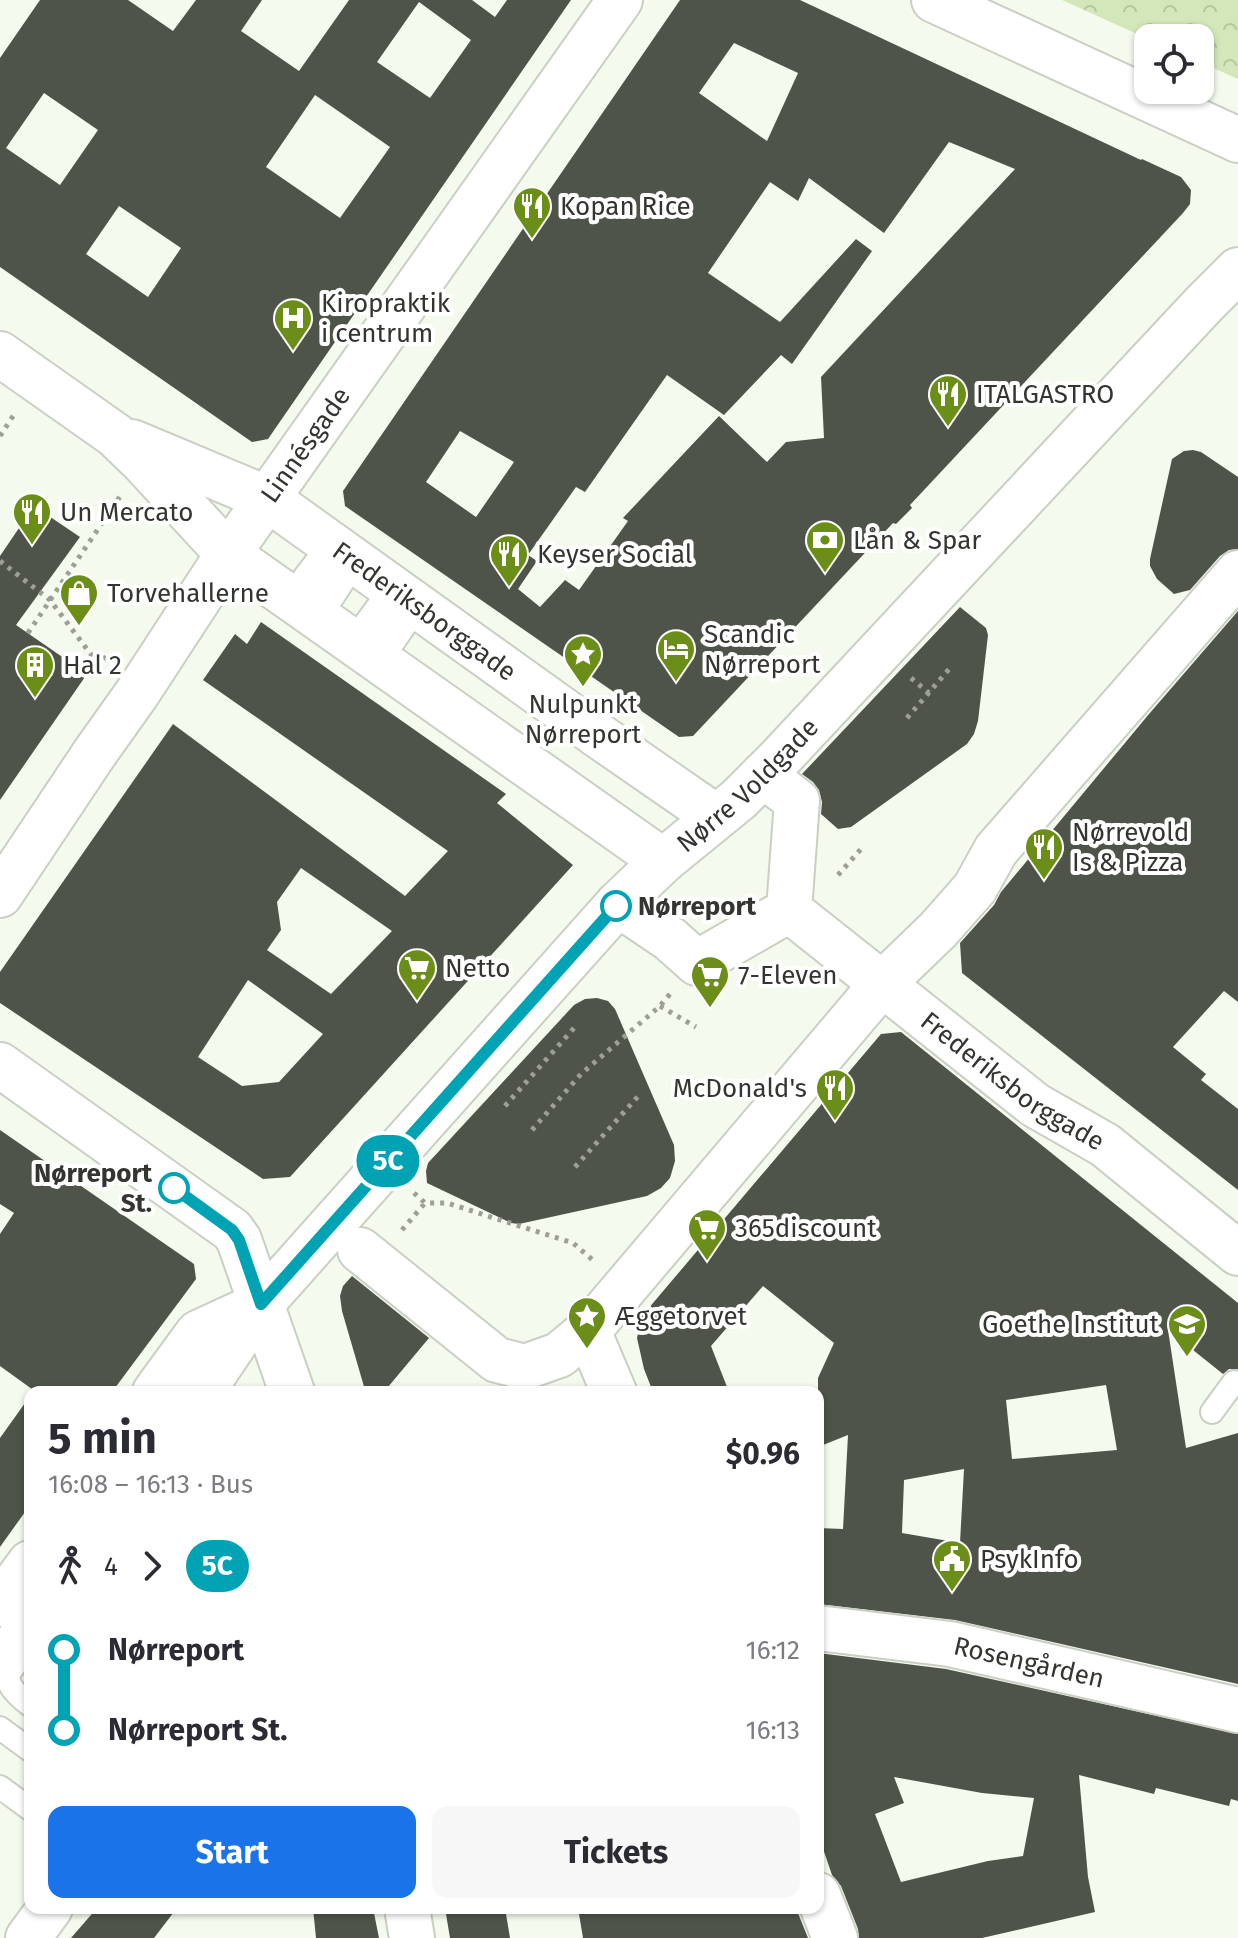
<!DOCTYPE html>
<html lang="en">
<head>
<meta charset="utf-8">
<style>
  :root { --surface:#fff; --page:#f7f7f7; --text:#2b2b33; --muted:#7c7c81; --accent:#1a73e8 }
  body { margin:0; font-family:"Fira Sans",sans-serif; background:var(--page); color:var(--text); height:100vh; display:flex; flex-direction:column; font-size:30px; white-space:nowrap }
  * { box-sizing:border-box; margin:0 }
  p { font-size:26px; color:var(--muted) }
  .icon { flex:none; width:44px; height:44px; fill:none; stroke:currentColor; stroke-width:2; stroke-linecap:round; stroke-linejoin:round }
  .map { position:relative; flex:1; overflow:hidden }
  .details { position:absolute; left:24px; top:1386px; width:800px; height:528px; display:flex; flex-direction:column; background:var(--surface); border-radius:16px; box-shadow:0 2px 6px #0004 }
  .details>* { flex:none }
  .badge { padding:0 16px; border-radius:26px; font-size:28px; line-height:52px }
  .tools { position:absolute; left:1134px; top:24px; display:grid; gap:16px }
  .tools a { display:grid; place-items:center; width:80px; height:80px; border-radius:16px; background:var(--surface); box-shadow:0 2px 6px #0004; font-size:40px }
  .map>.badge { position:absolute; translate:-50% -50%; box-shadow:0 0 0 4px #fff }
  .legs { display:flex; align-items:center; gap:12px; height:88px; padding:0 24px; font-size:26px }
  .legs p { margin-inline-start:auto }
  .head { display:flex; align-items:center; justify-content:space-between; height:136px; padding:0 24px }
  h1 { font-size:44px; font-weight:700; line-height:60px }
  .cta { display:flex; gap:16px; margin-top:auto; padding:16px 24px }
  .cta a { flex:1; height:92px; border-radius:16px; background:var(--accent); color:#fff; font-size:32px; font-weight:700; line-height:92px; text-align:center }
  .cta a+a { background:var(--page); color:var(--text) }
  ul { padding:0 24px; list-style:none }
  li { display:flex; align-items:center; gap:28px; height:80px; font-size:30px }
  li i { display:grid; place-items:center; width:12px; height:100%; margin:0 10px; background:currentColor }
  li i::after { content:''; width:20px; height:20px; margin:-10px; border:6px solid; border-radius:50%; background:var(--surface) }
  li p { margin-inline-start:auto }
  li:first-child i { background:linear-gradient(#0000 50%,currentColor 0) }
  li:last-child i { background:linear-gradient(currentColor 50%,#0000 0) }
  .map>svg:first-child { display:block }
  .park { fill:url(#park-crowns) }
  .building { fill:#4f544a; fill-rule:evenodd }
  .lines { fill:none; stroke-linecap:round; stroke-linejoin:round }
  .lane-casing { stroke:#cacfc4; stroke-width:26 }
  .street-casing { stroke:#cacfc4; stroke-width:48 }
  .secondary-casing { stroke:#cacfc4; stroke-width:48 }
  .path { stroke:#9ca098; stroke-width:5; stroke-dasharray:4 6; stroke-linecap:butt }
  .lane { stroke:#fff; stroke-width:22 }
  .street { stroke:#fff; stroke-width:44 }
  .secondary { stroke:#fff; stroke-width:44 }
  .line-1-casing { stroke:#fff; stroke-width:18 }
  .line-1 { stroke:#00a3b4; stroke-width:12 }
  .stop-1-dot { fill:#fff; stroke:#00a3b4; stroke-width:4 }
  .labels { text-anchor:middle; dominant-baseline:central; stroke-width:8; stroke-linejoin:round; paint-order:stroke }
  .poi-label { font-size:26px; fill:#333530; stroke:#fff; text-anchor:start }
  .street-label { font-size:26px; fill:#333530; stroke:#fff }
  .stop-label { font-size:26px; font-weight:bold; fill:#333530; stroke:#fff; text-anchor:start }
</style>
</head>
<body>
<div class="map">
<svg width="1238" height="1938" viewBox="0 0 1238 1938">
  <defs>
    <pattern id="park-crowns" width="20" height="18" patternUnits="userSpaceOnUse" patternTransform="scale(2)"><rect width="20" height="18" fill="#d4e7ba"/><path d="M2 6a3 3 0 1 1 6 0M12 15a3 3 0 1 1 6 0" fill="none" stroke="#b6c7a0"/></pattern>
  </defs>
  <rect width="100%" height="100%" fill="#f4faee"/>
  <path class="park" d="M1062,0h176v79l-38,-17v-24l-52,1z"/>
  <path class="building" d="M40,0h88l45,31 23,-31h66l-21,31 58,40 50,-71h123l23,17 12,-17h64l-303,439 -16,3 -252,-175v-209zM419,2l52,38 -41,58 -53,-36zM44,93l54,37 -38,55 -54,-37zM315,95l75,52 -50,71 -74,-51zM119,206l62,42 -33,49 -62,-43z
    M680,0h120l341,160 1,-1 39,18 10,13 -1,14 -7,9 -273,292 2,3 -16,16 -3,-1 -200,213 -14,1 -334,-231 -2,-15zM734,43l64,30 -31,68 -68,-48zM949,142l66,27 -194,208 3,61 -38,4 -19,20 -48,-46 -96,102 5,3 -49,69 -14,-10 -25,27 -22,-18 19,-28 -9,-6 48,-68 9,5 82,-117 57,40 57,-60 11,9 80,-113 -16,-12 -76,83 -72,-49 62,-91 28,19 11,-23 75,55zM460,431l54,31 -38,55 -50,-35z
    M1193,450l8,2 37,25v72l-9,1 -9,6 -30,34 -16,4 -17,-15 -7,-13v-7l22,-100 12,-8z
    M34,506l46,31 -64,88 71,49 -87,126v-244z
    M960,607l26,21 2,7 -10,86 -4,13 -7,10 -116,83 -13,2 -17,-15 1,-12 -3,-12 -6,-8 -11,-8z
    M1238,611v391l-14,-11 -51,56 33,27 -5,6 37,29v81l-276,-217 -2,-30 34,-38 7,-13 148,-178z
    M261,622l245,172 -9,9 76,62 -283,312 -27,2 -263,-176v-31l173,-248 232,172 43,-45 -245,-171 32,-46 12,10zM301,868l91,63 -61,63 -64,-44 14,-20 -4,-28zM248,980l75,54 -44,48 -37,4 -44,-29z
    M597,998l11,3 7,8 59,136 1,16 -5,17 -9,10 -14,8 -128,28 -8,-1 -84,-40 -1,-12 2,-8 146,-158 11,-6z
    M901,1032l337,271v66h-9l-6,5 -55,-44 18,118 52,-15v251l-283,-64 -137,-16v-76l25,1 5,-94 -30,12v-69l16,-35 -71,-57 -52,60 18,46h-76l-9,-23 -7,-31 5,-22 239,-282zM1106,1385l11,65 -105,9 -6,-59zM964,1469l-4,74 -58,-10 2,-53z
    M0,1130l194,134 2,15 -84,113h-76l-36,-26v-132l14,-21 -14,-9z
    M352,1276l77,62 -41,49 -7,4 -16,-1 -23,-79 -2,-15 3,-10z
    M30,1396v109l-30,42v-109z
    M818,1653l128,16 292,65v67l-7,-2 -2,7 -73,-18 -2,6 -75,-19 9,102 7,35 -113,26h-123l-1,-9 -17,-43 -9,-11 -14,-41zM894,1777l88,16 52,5 -11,58 -35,5 -87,21 -26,-68 29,-11z
    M97,1908h80l-23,30h-83z
    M313,1908h60l6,30h-63z
    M445,1908h60l5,30h-60z
    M578,1908h218l12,30h-225z"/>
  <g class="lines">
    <defs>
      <path id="lane" d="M1212,1412l22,-30
        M5,1660c2,24 5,30 25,45
        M0,1728l30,22
        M0,1787l30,22"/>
      <g id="street">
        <path d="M327,566l9,6 -13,20 -10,-8z"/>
        <path d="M389,610l9,6 -13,19 -10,-6z"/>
        <path id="s1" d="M0,895l94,-141 44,-62 90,-138 392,-554"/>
        <path d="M618,904l52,35 27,24 92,-53 8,-109 -34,-26"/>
        <path id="s2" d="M789,910l246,195 70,40 133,108"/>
        <path d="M0,1065l232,165 7,10 53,152"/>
        <path d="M360,1250l137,110 28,7 34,-12 29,-24 294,-347 56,-54 37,-42 21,-38 242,-277"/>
        <path d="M588,1331l26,61"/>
        <path id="s3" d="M818,1628l132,16 288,66"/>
        <path d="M818,1895l17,43"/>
        <path d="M407,1908l5,30"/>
        <path d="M28,1938l22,-30"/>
      </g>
      <g id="secondary">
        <path d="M934,0l304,140"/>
        <path d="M0,354l115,81 28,27 85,92 435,307"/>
        <path id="s4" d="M132,442l136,57 331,237 117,81"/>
        <path d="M155,1392l43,-59 63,-29"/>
        <path id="s5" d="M202,1392l59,-88 357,-400 45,-43 76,-62 40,-40 425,-455 34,-34"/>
        <path d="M0,1604l30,-41"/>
        <path d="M0,1667l30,-43"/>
      </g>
    </defs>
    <use href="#lane" class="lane-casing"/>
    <use href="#street" class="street-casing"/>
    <use href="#secondary" class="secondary-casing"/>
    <path class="path" d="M0,436l15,-23
      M0,561l50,39 49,65
      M28,633l93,-138
      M101,667l-2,-2 8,-10
      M911,678l18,15
      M907,718l43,-50
      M838,875l23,-26
      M660,1006l36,21
      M505,1106l69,-78
      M532,1130l49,-56 79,-68 10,-12
      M575,1167l66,-74
      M414,1193l11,10h22l126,40 22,19
      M402,1230l23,-27"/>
    <use href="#lane" class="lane"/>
    <use href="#street" class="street"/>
    <use href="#secondary" class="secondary"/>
  </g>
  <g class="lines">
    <defs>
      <path id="line-1" d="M174,1188l58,42 7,10 22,64 355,-398"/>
    </defs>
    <use href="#line-1" class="line-1-casing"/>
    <use href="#line-1" class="line-1"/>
  </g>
  <defs>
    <symbol id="restaurant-pin" viewBox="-11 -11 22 30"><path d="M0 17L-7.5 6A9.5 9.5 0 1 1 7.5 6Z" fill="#6a8e18" stroke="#fff"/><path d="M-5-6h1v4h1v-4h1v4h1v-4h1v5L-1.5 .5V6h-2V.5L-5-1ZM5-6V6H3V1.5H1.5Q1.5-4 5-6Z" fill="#fff"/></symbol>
    <symbol id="hospital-pin" viewBox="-11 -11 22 30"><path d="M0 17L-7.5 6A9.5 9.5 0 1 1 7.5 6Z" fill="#6a8e18" stroke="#fff"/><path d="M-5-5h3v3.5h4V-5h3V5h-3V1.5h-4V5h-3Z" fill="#fff"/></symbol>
    <symbol id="bank-pin" viewBox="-11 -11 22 30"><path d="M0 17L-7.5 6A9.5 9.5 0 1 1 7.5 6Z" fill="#6a8e18" stroke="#fff"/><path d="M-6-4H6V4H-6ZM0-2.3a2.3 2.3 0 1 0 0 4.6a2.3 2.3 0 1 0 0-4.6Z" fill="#fff"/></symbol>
    <symbol id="shop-pin" viewBox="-11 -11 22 30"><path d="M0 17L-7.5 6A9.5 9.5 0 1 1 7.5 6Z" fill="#6a8e18" stroke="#fff"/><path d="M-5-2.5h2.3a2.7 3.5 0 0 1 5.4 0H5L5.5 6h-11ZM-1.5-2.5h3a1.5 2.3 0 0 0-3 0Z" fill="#fff"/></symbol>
    <symbol id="hotel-pin" viewBox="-11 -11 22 30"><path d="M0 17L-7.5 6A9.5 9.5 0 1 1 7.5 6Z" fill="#6a8e18" stroke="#fff"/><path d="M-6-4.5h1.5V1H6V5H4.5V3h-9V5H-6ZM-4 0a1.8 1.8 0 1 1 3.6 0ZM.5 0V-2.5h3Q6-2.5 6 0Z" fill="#fff"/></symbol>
    <symbol id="sight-pin" viewBox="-11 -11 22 30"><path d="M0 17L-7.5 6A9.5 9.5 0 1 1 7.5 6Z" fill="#6a8e18" stroke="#fff"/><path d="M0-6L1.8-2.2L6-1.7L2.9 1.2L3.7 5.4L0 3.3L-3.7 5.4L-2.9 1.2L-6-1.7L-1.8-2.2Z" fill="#fff"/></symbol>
    <symbol id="building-pin" viewBox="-11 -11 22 30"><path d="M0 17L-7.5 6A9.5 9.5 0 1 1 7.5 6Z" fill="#6a8e18" stroke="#fff"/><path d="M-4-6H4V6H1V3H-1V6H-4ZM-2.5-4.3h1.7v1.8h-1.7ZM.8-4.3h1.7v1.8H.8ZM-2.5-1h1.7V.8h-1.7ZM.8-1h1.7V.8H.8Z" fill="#fff"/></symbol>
    <symbol id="supermarket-pin" viewBox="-11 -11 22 30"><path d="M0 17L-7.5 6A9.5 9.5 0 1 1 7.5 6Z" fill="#6a8e18" stroke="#fff"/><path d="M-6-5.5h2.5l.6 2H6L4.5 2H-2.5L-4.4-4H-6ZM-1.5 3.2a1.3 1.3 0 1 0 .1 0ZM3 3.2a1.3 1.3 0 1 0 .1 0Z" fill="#fff"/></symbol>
    <symbol id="school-pin" viewBox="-11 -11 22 30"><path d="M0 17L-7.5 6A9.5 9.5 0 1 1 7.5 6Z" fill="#6a8e18" stroke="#fff"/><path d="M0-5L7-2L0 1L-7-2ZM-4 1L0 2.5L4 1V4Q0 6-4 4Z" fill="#fff"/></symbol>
    <symbol id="civic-pin" viewBox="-11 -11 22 30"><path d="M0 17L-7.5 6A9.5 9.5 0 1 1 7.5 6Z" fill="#6a8e18" stroke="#fff"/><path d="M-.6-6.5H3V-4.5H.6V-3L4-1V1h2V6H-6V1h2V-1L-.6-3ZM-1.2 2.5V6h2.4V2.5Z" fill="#fff"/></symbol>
  </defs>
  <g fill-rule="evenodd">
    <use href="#restaurant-pin" x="510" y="184" width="44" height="60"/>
    <use href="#hospital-pin" x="271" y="296" width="44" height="60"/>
    <use href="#restaurant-pin" x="926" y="372" width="44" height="60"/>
    <use href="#restaurant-pin" x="10" y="490" width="44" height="60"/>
    <use href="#bank-pin" x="803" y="518" width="44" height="60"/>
    <use href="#restaurant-pin" x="487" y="532" width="44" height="60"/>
    <use href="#shop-pin" x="57" y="571" width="44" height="60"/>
    <use href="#hotel-pin" x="654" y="627" width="44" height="60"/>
    <use href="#sight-pin" x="561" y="632" width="44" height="60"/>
    <use href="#building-pin" x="13" y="643" width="44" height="60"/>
    <use href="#restaurant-pin" x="1022" y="825" width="44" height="60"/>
    <use href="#supermarket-pin" x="395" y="946" width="44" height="60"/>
    <use href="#supermarket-pin" x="688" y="953" width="44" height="60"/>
    <use href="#restaurant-pin" x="813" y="1066" width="44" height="60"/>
    <use href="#supermarket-pin" x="685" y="1206" width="44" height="60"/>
    <use href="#sight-pin" x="565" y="1294" width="44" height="60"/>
    <use href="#school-pin" x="1165" y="1302" width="44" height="60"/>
    <use href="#civic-pin" x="930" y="1537" width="44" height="60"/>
  </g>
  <g class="stop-1-dot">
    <circle cx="616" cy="906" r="14"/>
    <circle cx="174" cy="1188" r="14"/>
  </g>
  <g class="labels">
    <g class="poi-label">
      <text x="560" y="206">Kopan Rice</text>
      <text x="321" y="303">Kiropraktik<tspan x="321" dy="30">i centrum</tspan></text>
      <text x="976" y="394">ITALGASTRO</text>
      <text x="60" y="512">Un Mercato</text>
      <text x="853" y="540">Lån &amp; Spar</text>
      <text x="537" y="554">Keyser Social</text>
      <text x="107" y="593">Torvehallerne</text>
      <text x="704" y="634">Scandic<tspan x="704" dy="30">Nørreport</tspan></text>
      <text x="63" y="665">Hal 2</text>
      <text x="583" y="704" text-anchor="middle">Nulpunkt<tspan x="583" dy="30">Nørreport</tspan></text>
      <text x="1072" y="832">Nørrevold<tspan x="1072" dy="30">Is &amp; Pizza</tspan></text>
      <text x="445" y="968">Netto</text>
      <text x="738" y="975">7-Eleven</text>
      <text x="807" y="1088" text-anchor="end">McDonald's</text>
      <text x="735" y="1228">365discount</text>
      <text x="615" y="1316">Æggetorvet</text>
      <text x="1159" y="1324" text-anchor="end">Goethe Institut</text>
      <text x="980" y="1559">PsykInfo</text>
    </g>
    <g class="street-label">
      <text stroke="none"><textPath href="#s1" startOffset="544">Linnésgade</textPath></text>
      <text stroke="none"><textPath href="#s4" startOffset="340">Frederiksborggade</textPath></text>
      <text stroke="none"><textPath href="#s5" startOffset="818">Nørre Voldgade</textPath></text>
      <text stroke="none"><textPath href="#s2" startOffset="282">Frederiksborggade</textPath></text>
      <text stroke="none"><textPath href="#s3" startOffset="214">Rosengården</textPath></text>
    </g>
    <g class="stop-label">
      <text x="638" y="906">Nørreport</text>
      <text x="152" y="1173" text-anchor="end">Nørreport<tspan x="152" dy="30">St.</tspan></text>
    </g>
  </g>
</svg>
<div class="tools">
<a><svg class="icon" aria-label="locate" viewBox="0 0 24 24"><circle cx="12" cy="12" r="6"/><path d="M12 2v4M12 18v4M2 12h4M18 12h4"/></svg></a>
</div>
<b class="badge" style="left:388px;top:1161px;background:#00a3b4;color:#fff">5C</b>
<section class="details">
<div class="head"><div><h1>5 min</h1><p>16:08 – 16:13 · Bus</p></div><b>$0.96</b></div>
<div class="legs"><svg class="icon" aria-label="walk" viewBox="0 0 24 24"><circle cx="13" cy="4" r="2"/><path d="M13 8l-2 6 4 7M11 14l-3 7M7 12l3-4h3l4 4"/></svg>4<svg class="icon" aria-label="forward" viewBox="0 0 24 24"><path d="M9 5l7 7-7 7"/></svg><b class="badge" style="background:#00a3b4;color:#fff">5C</b></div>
<ul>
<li><i style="color:#00a3b4"></i><b>Nørreport</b><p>16:12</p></li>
<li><i style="color:#00a3b4"></i><b>Nørreport St.</b><p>16:13</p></li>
</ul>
<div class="cta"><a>Start</a><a>Tickets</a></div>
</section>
</div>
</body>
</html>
